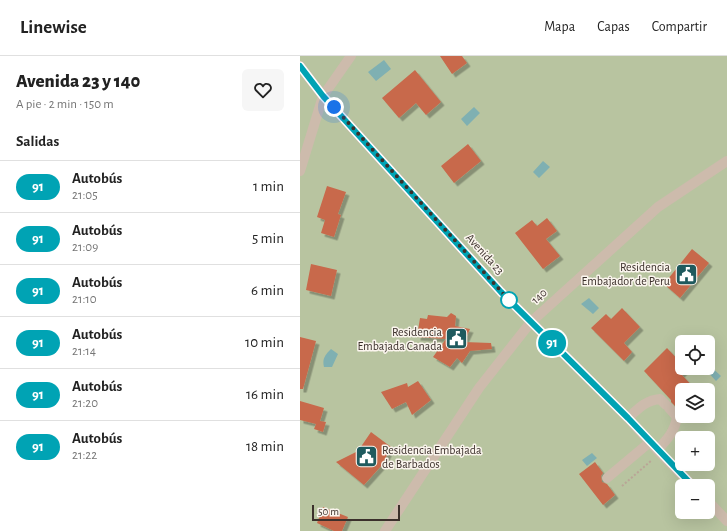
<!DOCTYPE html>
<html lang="es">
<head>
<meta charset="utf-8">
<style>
  :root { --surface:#fff; --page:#f6f6f6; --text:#222; --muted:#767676; --line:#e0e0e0 }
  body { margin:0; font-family:"Alegreya Sans",sans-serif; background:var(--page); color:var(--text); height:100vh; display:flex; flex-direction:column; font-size:15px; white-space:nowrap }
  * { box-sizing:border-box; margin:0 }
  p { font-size:13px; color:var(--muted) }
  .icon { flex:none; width:22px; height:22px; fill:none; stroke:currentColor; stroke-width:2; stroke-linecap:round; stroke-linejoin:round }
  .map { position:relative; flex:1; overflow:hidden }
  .drawer { display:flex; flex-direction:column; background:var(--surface); width:300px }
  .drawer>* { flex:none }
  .badge { padding:0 8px; border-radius:13px; font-size:14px; line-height:26px }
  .tools { position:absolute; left:375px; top:279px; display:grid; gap:8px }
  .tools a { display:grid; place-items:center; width:40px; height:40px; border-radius:6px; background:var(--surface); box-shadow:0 4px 16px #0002; font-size:20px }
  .scale { position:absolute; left:12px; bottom:10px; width:88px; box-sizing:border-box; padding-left:4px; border:2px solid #3b302b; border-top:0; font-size:11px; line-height:14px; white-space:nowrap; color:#3b302b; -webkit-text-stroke:3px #fbf5ee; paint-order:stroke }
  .you { position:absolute; width:20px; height:20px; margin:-10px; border:3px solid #fff; border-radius:50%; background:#1a73e8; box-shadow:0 0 0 6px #1a73e833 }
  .map>.badge { position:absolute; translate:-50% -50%; box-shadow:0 0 0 2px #fff }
  h2 { padding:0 16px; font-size:15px; line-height:36px }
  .round { display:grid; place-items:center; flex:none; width:42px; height:42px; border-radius:6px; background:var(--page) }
  .overview { display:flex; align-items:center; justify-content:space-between; height:68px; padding:0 16px }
  h1 { font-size:19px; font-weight:800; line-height:30px }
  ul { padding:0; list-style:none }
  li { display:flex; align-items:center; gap:12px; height:52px; padding:0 16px; border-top:1px solid var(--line) }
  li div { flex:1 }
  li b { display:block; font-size:15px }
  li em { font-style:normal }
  li .badge { min-width:44px; font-weight:700; text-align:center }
  header { display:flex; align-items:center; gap:24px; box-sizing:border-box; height:56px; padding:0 20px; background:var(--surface); border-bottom:1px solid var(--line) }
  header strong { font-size:19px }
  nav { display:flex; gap:22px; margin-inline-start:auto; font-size:14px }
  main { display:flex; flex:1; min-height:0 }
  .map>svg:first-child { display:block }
  .green { fill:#b8c4a0; fill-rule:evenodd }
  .water { fill:#7fb0b2 }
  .building { fill:#c8694b; filter:url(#shadow) }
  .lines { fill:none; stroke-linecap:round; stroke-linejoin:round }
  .path { stroke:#b9a596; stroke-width:2; stroke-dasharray:2 2; stroke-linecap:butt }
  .minor { stroke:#cdbbac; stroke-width:10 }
  .line-casing { stroke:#fff; stroke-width:9 }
  .line { stroke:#00a3b4; stroke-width:6 }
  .walk { stroke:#3b302b; stroke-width:4; stroke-dasharray:0 7.2 }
  .stop-dot { fill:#fff; stroke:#00a3b4; stroke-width:2 }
  .labels { text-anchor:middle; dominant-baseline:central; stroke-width:3; stroke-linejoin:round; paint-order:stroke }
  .street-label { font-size:12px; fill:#3b302b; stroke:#fbf5ee }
  .poi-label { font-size:12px; fill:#3b302b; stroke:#fbf5ee; text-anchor:end }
</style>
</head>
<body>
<header>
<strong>Linewise</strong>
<nav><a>Mapa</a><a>Capas</a><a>Compartir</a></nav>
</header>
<main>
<section class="drawer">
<div class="overview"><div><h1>Avenida 23 y 140</h1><p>A pie · 2 min · 150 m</p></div><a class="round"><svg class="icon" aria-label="heart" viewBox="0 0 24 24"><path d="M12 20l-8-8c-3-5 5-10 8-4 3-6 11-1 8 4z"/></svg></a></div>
<h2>Salidas</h2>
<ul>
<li><span class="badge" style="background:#00a3b4;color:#fff">91</span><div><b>Autobús</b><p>21:05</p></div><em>1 min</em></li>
<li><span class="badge" style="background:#00a3b4;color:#fff">91</span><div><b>Autobús</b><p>21:09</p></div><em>5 min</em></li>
<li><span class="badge" style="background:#00a3b4;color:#fff">91</span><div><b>Autobús</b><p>21:10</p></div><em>6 min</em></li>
<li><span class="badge" style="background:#00a3b4;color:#fff">91</span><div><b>Autobús</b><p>21:14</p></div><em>10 min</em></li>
<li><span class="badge" style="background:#00a3b4;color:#fff">91</span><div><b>Autobús</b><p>21:20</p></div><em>16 min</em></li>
<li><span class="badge" style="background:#00a3b4;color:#fff">91</span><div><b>Autobús</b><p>21:22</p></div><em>18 min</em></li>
</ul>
</section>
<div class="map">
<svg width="427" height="475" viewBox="0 0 427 475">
  <defs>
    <filter id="shadow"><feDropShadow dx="3.5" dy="3.5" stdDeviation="0" flood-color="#0004"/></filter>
  </defs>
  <rect width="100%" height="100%" fill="#f4ebe1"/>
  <path class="green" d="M0,0h427v475h-427zM382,286h26v26h-26zM382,334h26v26h-26zM382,382h26v26h-26zM382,430h26v26h-26z"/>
  <path class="water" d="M84,4l7,9 -15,12 -8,-9z
    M174,51l6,6 -13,13 -6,-7z
    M243,105l7,6 -11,11 -6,-6z
    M289,242l10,10 -6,6 -12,-10z
    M31,293l7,5 -6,13h-8c-2,-8 1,-12 7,-18z
    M408,308l13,12 -5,5 -12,-13h4z
    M292,397l5,5 -10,8 -5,-6z"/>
  <path class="building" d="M140,0h22l5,7 -15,11z
    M115,14l26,32 -15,13 -10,-12 -17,15 -17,-20z
    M168,88l13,17 -27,22 -13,-17z
    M27,130l19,6 -8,22 3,1 -7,22 -13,-4 4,-13 -8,-3z
    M247,162l10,13 -11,8 14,17 -17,13 -28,-36 17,-13 5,6z
    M392,193l17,14 -29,35 -16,-14z
    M11,208l26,6 -6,26 -25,-6z
    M322,252l18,19 -16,16 8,9 -8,9 -33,-33 15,-14 5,5z
    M151,257l5,3 -1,10 15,3 -6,13 27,1 1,6 -22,2 -8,12 -5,-5 -7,9 -17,-10 13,-18 -29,-2 3,-19 7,1 1,-4 19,2z
    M0,281l16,4 -13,48h-3z
    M367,292l15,16v4l4,1 -5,5 15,16h-14v23l-11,-11v-2l-27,-29z
    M118,325l13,19 -19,15 -6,-13 -14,7 -11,-17 26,-9 1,4z
    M0,345l24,7 -4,13 6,1 -3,10 -9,-3 2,-5 -16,-4z
    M71,376l20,15 -9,18 -18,20 -28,-23 22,-11z
    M295,406l8,11 -2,3 1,6 5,2 8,11 -12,10 -24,-31z
    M23,451l25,10 -6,14h-8l-17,-8z"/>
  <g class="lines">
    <path class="path" d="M322,430l30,-26"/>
    <path class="minor" d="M0,10l23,30 178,196 127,126 29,32 36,36
      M0,115l23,-75 28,-40
      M328,362c10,-9 18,-18 32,-19l6,6
      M357,394c10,-10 18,-19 20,-33l-8,-9
      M307,422l43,-36
      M408,445l19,20
      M85,475l94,-143 52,-66 127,-115 69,-46"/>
  </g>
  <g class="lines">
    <defs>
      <path id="line" d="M0,10l23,30 178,196 127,126 65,68"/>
    </defs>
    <use href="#line" class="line-casing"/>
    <use href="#line" class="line"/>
    <path class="walk" d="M34,51l175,193"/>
  </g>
  <defs>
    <symbol id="civic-square" viewBox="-11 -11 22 22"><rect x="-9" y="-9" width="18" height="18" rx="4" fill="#1f5a5e" stroke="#fbf5ee"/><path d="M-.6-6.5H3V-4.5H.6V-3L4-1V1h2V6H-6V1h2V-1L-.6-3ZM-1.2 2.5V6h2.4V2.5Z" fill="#fff"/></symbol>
  </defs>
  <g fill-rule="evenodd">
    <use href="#civic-square" x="374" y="206" width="25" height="25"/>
    <use href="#civic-square" x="144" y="270" width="25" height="25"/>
    <use href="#civic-square" x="54" y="388" width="25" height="25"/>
  </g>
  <circle class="stop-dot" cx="209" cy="244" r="8"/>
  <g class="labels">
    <g class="street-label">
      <text transform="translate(185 198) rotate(48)">Avenida 23</text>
      <text transform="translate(239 240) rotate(-42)">140</text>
    </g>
    <g class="poi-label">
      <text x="370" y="211">Residencia<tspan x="370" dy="14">Embajador de Peru</tspan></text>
      <text x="142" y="276">Residencia<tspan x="142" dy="14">Embajada Canada</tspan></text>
      <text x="82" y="394" text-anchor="start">Residencia Embajada<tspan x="82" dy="14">de Barbados</tspan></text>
    </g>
  </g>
</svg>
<div class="tools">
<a><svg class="icon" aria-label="locate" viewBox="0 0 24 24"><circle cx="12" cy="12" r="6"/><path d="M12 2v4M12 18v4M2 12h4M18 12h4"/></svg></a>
<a><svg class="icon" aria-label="layers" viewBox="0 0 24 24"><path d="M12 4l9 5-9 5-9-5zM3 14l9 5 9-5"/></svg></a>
<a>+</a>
<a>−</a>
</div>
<div class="scale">50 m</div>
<div class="you" style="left:34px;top:51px"></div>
<b class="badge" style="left:252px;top:287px;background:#00a3b4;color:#fff">91</b>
</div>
</main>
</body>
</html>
